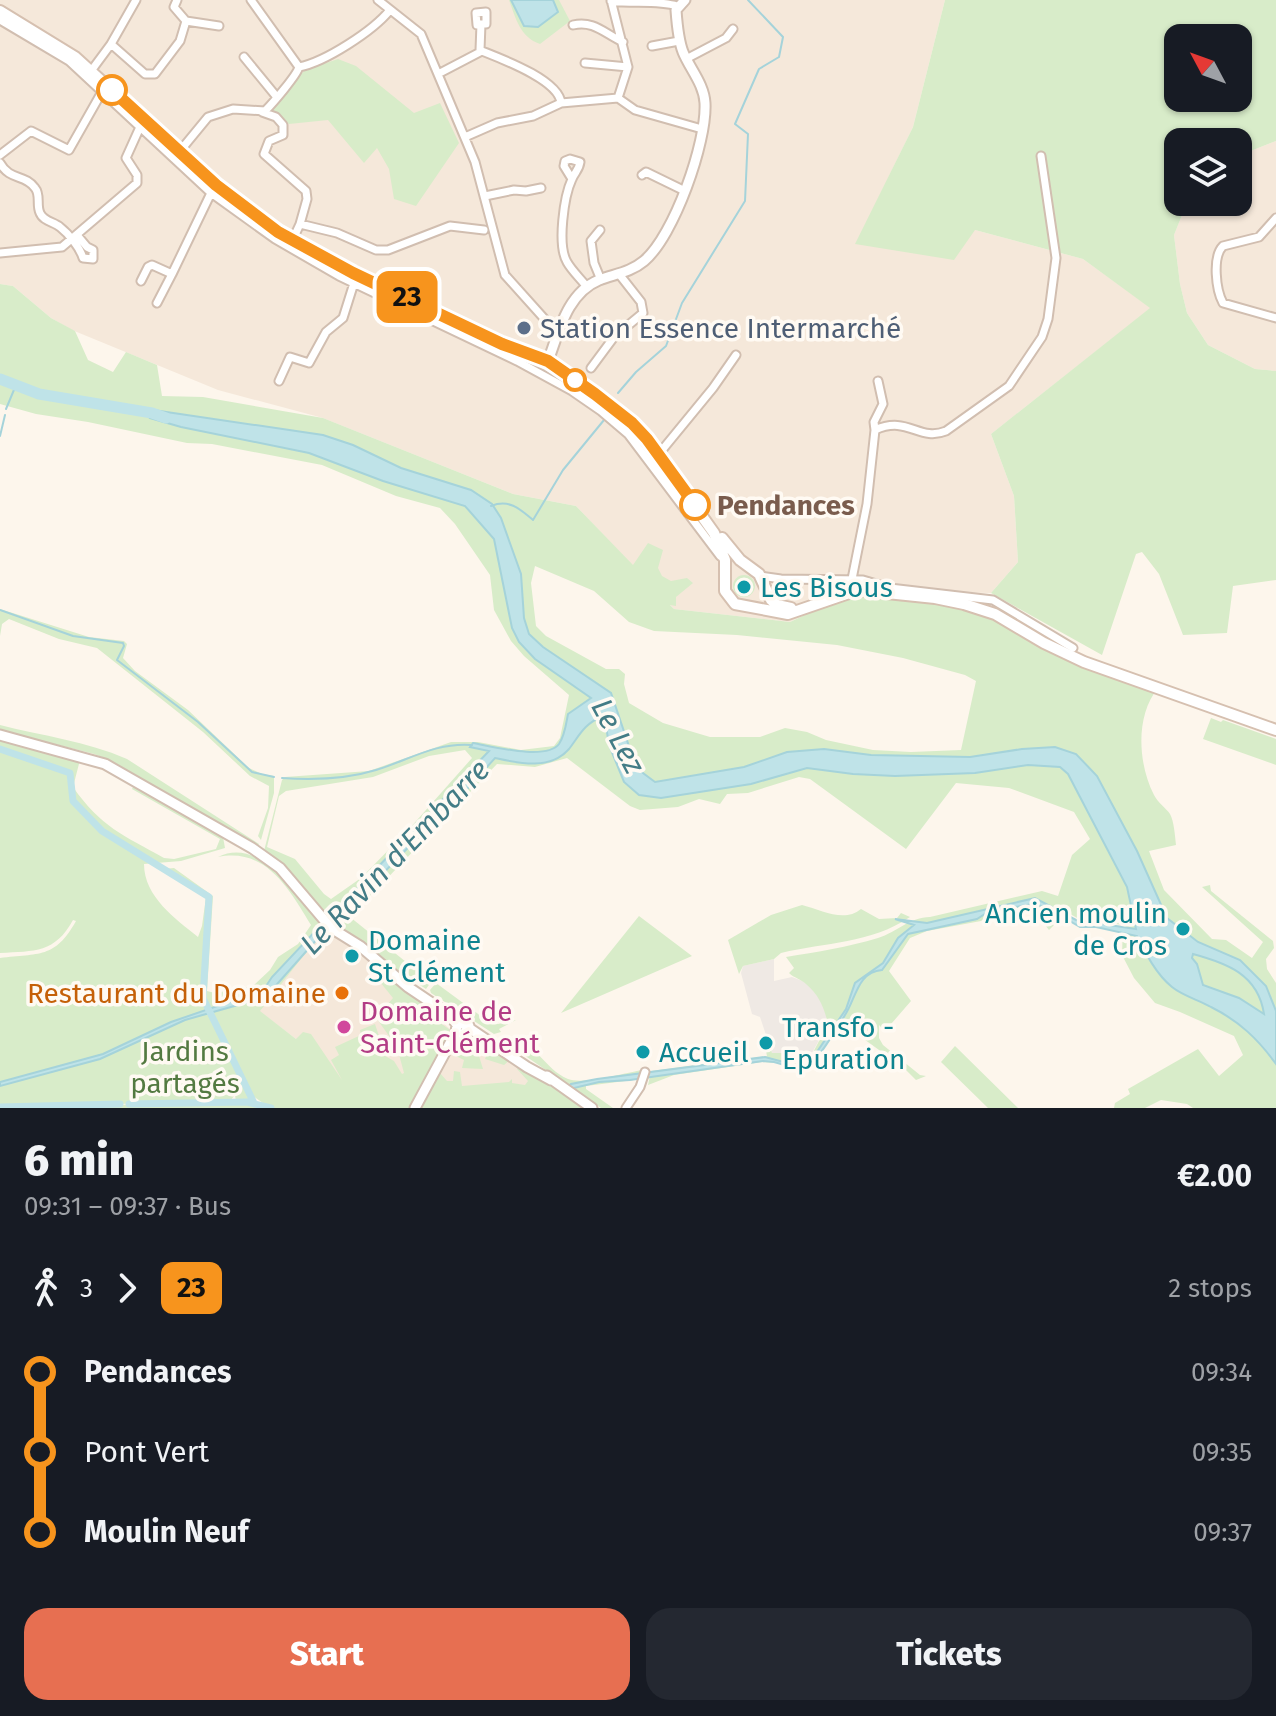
<!DOCTYPE html>
<html lang="en">
<head>
<meta charset="utf-8">
<style>
  :root { --surface:#171b24; --page:#242831; --text:#f1f3f6; --muted:#9ea1a6; --accent:#e76f51 }
  body { margin:0; font-family:"Fira Sans",sans-serif; background:var(--page); color:var(--text); height:100vh; display:flex; flex-direction:column; font-size:30px; white-space:nowrap }
  * { box-sizing:border-box; margin:0 }
  p { font-size:26px; color:var(--muted) }
  .icon { flex:none; width:44px; height:44px; fill:none; stroke:currentColor; stroke-width:2; stroke-linecap:round; stroke-linejoin:round }
  .map { position:relative; height:1108px; overflow:hidden }
  .panel { display:flex; flex-direction:column; background:var(--surface); flex:1 }
  .panel>* { flex:none }
  .badge { padding:0 16px; border-radius:12px; font-size:28px; line-height:52px }
  .needle { width:52px; rotate:311deg }
  .fabs { position:absolute; left:1164px; top:24px; display:grid; gap:16px }
  .fabs a { display:grid; place-items:center; width:88px; height:88px; border-radius:16px; background:var(--surface); box-shadow:0 2px 6px #0004; font-size:40px }
  .map>.badge { position:absolute; translate:-50% -50%; box-shadow:0 0 0 4px #fff }
  .legs { display:flex; align-items:center; gap:12px; height:88px; padding:0 24px; font-size:26px }
  .legs p { margin-inline-start:auto }
  .head { display:flex; align-items:center; justify-content:space-between; height:136px; padding:0 24px }
  h1 { font-size:44px; font-weight:800; line-height:60px }
  .cta { display:flex; gap:16px; margin-top:auto; padding:16px 24px }
  .cta a { flex:1; height:92px; border-radius:24px; background:var(--accent); color:#fff; font-size:32px; font-weight:800; line-height:92px; text-align:center }
  .cta a+a { background:var(--page); color:var(--text) }
  ul { padding:0 24px; list-style:none }
  li { display:flex; align-items:center; gap:28px; height:80px; font-size:30px }
  li i { display:grid; place-items:center; width:12px; height:100%; margin:0 10px; background:currentColor }
  li i::after { content:''; width:20px; height:20px; margin:-10px; border:6px solid; border-radius:50%; background:var(--surface) }
  li p { margin-inline-start:auto }
  li:first-child i { background:linear-gradient(#0000 50%,currentColor 0) }
  li:last-child i { background:linear-gradient(currentColor 50%,#0000 0) }
  .map>svg:first-child { display:block }
  .residential { fill:#f5e8da }
  .industrial { fill:#efe9e4 }
  .green { fill:#d8ecc9; fill-rule:evenodd }
  .water { fill:#bfe3e8; stroke:#a5d3da; stroke-width:2; fill-rule:evenodd }
  .lines { fill:none; stroke-linecap:round; stroke-linejoin:round }
  .stream { stroke:#a5d3da; stroke-width:2 }
  .canal { stroke:#bfe3e8; stroke-width:7 }
  .river { stroke:#bfe3e8; stroke-width:11 }
  .minor-casing { stroke:#d1beb0; stroke-width:11 }
  .tertiary-casing { stroke:#d1beb0; stroke-width:13 }
  .secondary-casing { stroke:#d6c0b0; stroke-width:14 }
  .minor { stroke:#fff; stroke-width:7 }
  .tertiary { stroke:#fff; stroke-width:9 }
  .secondary { stroke:#fff; stroke-width:10 }
  .line-1-casing { stroke:#fff; stroke-width:18 }
  .line-1 { stroke:#f7941d; stroke-width:12 }
  .stop-1-dot { fill:#fff; stroke:#f7941d; stroke-width:4 }
  .service-dot { fill:#5c6f8a; stroke:#fffaf3; stroke-width:3 }
  .culture-dot { fill:#0f9aa8; stroke:#fffaf3; stroke-width:3 }
  .food-dot { fill:#e8710a; stroke:#fffaf3; stroke-width:3 }
  .hotel-dot { fill:#d1479c; stroke:#fffaf3; stroke-width:3 }
  .labels { text-anchor:middle; dominant-baseline:central; stroke-width:7; stroke-linejoin:round; paint-order:stroke }
  .service-label { font-size:28px; fill:#4e5e75; stroke:#fffaf3; text-anchor:start }
  .stop-label { font-size:28px; font-weight:bold; fill:#7a5c4d; stroke:#fffaf3; text-anchor:start }
  .culture-label { font-size:28px; fill:#0d838f; stroke:#fffaf3; text-anchor:start }
  .food-label { font-size:28px; fill:#c56008; stroke:#fffaf3; text-anchor:end }
  .hotel-label { font-size:28px; fill:#b23c85; stroke:#fffaf3; text-anchor:start }
  .park-label { font-size:28px; fill:#537a41; stroke:#fffaf3 }
  .water-label { font-size:30px; font-style:italic; fill:#437c86; stroke:#fffaf3 }
</style>
</head>
<body>
<div class="map">
<svg width="1276" height="1108" viewBox="0 0 1276 1108">
  <rect width="100%" height="100%" fill="#fdf6ec"/>
  <path class="residential" d="M0,0h945l-32,127 -57,117 119,-14 108,29 68,49 -160,126 23,62 4,66 -27,31 -133,-3 -68,32 -116,-13 -98,-103 -63,-12 -190,-76 -105,-28 -146,-60 -21,-12 -38,-32 -13,-2z
    M1276,141v230l-21,-2 -47,-24 -21,-32 -7,-29 -6,-49 10,-25 6,-8h48v-46z
    M320,923l91,70 42,39 -42,76h-58l-57,-69 -45,-34z
    M470,1038h8l72,51 -6,19h-125l29,-53 10,-12z"/>
  <path class="industrial" d="M774,959v22l18,-4 13,5 12,12 8,15 3,15 -20,36 -18,-7h-18l-12,-36 -8,-3 -11,-41 2,-7z"/>
  <path class="green" d="M509,0h50l11,21 -30,23c-20,-7 -24,-25 -31,-44z
    M945,0h331v141l-38,15v-14h-60v60h12l-6,8 -10,25 6,49 7,29 21,32 47,24 21,2v209l-43,6 -6,47 -44,2 -24,-61 -17,-22 -6,2 -34,101 -111,-62 27,-31 -4,-66 -23,-62 159,-126 -67,-49 -108,-29 -21,30 -99,-16 58,-117zM1178,38h60v60h-60z
    M338,59l18,7 58,47 26,-10 19,40 -43,63 -22,-7 -5,-30 -12,-21 -13,15 -36,-43 -39,4 -18,-14 9,-13 25,-27z
    M0,284l13,2 38,32 24,13 13,29 25,12 13,-20 31,13 5,31 41,1 120,21 190,76 63,12 57,59 15,-22 15,7 -5,18 4,8 9,5 16,-3 6,5 -17,14v9l-6,-1 4,4 116,13 68,-32 130,21 56,32 114,45c-23,28 -20,76 -4,107 4,8 12,13 16,19 4,7 5,22 6,31l-27,6 15,39 48,49 14,1 26,18 11,-16 -61,-55 8,-2 1,6 62,50 1,7 -8,11 1,10 9,14v125h-83l-6,-4 -26,-4 -16,8h-31l1,-5 15,-9 -2,-5 70,-40 21,27 24,-21 -9,-19 -54,-24 -25,-9 -21,-25 -12,-23 1,-30 -44,-6 -23,-13 -9,7 8,11 -6,6 -20,-25 -38,9 -10,7 -54,10 -17,7 -21,33 22,30 -26,30 -6,-6v13l4,7 37,30 6,1 -10,4 -12,-12 -61,-44 -38,48 -28,-9 -15,-1 -88,13 -26,10 3,-14 116,-15 -1,-5 4,-4 2,6h18l19,7 19,-36c-4,-17 -9,-29 -22,-40 -5,-5 -12,-6 -17,-11l5,-5 -8,-11c31,-5 62,-10 92,-19 19,-6 32,-21 52,-21l112,-26 16,5 14,-41 18,-16 -16,-27 -65,-24 -53,-5 -50,66 -96,-70 -11,-2 -51,16 -21,1 -7,10 -21,-5 -21,8 -38,3 -10,-4 -63,-48 -32,9 -38,-3 -147,153 81,65 -5,7c-30,-20 -61,-39 -88,-62 -27,-24 -43,-56 -74,-76l18,-71 3,-3 84,-6 82,-29h27l43,8 33,-4 6,-8 9,-43 -45,-39 -13,-15 -17,-31 -4,-35 -35,-51 -15,-16 -44,-12 -74,-31 -110,-21 -25,-1 -99,-21 -52,-8 -36,-10zM535,566l59,25 35,31 25,9 83,4 100,10 66,13 62,17 11,6 -15,69 -50,2 -38,-2 -47,-10 -19,-8 -22,-4 -25,9h-50l-47,-14 -34,-20 -5,-19 1,-10 -6,-5h-13l-60,-33 -10,-10 -5,-43zM465,750l7,8 -62,70 -49,50 -30,21 -7,-5 -29,-35 -28,-12 12,-51 7,-5 87,-14 56,-21z
    M733 586a11 11 0 1 1 22 0a11 11 0 1 1-22 0Z
    M0,609l89,28 35,4 3,3 -4,14 12,13 53,39 61,58 13,6 12,2v17l-13,47 -3,-4 10,-28 1,-22 -19,-10 -47,-44 -106,-84 -38,-9 -50,-20 -7,5 -2,12z
    M1211,718l10,4 2,-2 53,19v26l-73,-26z
    M0,725c43,11 86,16 127,34l132,85 -1,2 -148,-86 -16,-6 -94,-24z
    M0,741l80,19 -7,27c28,40 50,48 91,71l10,1 42,-10 4,-10 -88,-50 2,-4 89,52 2,11 -44,13 -37,3c0,33 32,55 54,73l4,-11 4,-29 -43,-28 11,-1 39,28 -6,95 8,2 38,-7 17,-16 8,-13 20,-13 13,-19c-22,-36 -45,-78 -93,-68 44,-22 84,43 108,74 -25,25 -43,52 -66,80l36,28 7,-7 8,2 31,46 -11,-20 8,-5 -4,-8 26,-12 -1,-5 15,-6 4,12 -7,5 1,8 21,12 8,13 2,-1 -7,-26 -28,-39 6,-2 5,9 8,-4 -1,-6 6,-7 -13,-16 -8,-4 5,-9 49,36 -3,9 3,4 13,4 14,10 -42,76h-151l3,-5 -13,-9 -1,6 -13,2 -1,-7 -5,6 -186,5 192,-3h13l8,5h-257v-150c39,-5 55,1 76,-37l-3,-1c-18,33 -38,31 -73,33z
    M802,905c20,5 42,18 59,4l18,10 18,-1 4,-5 9,4c-40,27 -84,25 -129,36l-7,6 -31,7 -4,8 -11,-34 43,-25z
    M639,916l53,40 -131,57z
    M436,983l53,39 9,2 18,-4 -17,9 2,3 -7,2 -63,-41 -1,-3z
    M507,1036c29,5 37,33 61,43 16,6 56,-6 74,-9l-1,9 -55,7v3l27,19h-12l-96,-66z
    M474,1039l8,1 29,19 -7,6 -19,-6 2,-5 -5,-3 -3,5 4,13 -21,-1 2,-8 -12,-6 8,-9z
    M955,1046l63,62h-30l-47,-46z
    M520,1065l39,23 25,20h-163l19,-35 7,8h6l1,-10 6,1 2,14 47,-4 3,-3v4l13,2 3,-4 -11,-12z"/>
  <path class="water" d="M511,0h42l5,12 -20,15 -14,-1z
    M153,410l170,25 30,10 48,23 70,22 21,14 9,14 20,56 3,44 5,16 14,13 68,46 22,65 10,15 12,9 89,-15 43,-15 37,-3 47,6 99,2 52,-8 33,-2 21,7 21,22 40,75 30,67 31,24 42,18 26,26 10,25v53c-18,-25 -37,-43 -65,-57 -12,-7 -28,-11 -39,-20 -16,-13 -26,-33 -35,-51l-41,-9h-16l-34,-20 -14,-3 -44,8 -11,7 -69,15 -26,36c-25,2 -26,29 -37,45 -8,14 -29,47 -40,56l-31,-9 -11,-1 -133,19 -31,2 -29,7 -2,-2 3,-3 26,-5 168,-22 41,11 40,-59 9,-26 28,-20 15,-25 16,-13 -19,-6 32,4 108,-25 41,22 60,9 -9,-42 -59,-113 -8,-7 -32,-2 -53,8 -80,3 -42,-2 -46,-6 -56,16 -90,14 -22,-3 -15,-13 -15,-37 -3,-19 -5,-9c-17,7 -22,19 -32,32 -19,22 -51,14 -74,9l-51,57 -15,11 -94,97 -6,-5 160,-167 -19,-4 3,-4c18,3 73,18 86,1 6,-9 7,-20 9,-30l23,-16 -56,-39 -16,-17 -7,-14 -18,-89 -29,-33 -82,-25 -74,-28 -128,-26 -31,-9zM1193,954c33,9 65,20 71,60l-25,-16 -36,-13 -6,-21 -5,-6z
    M321,925l5,4 -55,62 -5,-5 6,-9z
    M261,991l5,4 -7,4 -74,21 -85,39 -100,27v-4l103,-28 68,-32z"/>
  <g class="lines">
    <path class="stream" d="M748,0l35,37
      M618,393l18,-21 30,-26 16,-43 63,-102 3,-67 -13,-10 24,-55 20,-12 4,-20
      M6,409l10,-24
      M0,436l5,-21
      M491,506c18,-7 28,2 42,14l30,-50 41,-50
      M0,610l73,26 50,7 1,3 -7,14 81,62 54,50 22,5
      M282,778c30,2 65,1 94,-8 33,-10 60,-28 96,-25"/>
    <path class="canal" d="M0,749l70,24 3,28 29,30 107,66 -6,101 51,105
      M129,1104l118,-2 24,6
      M0,1107l120,-3"/>
    <path class="river" d="M0,379l39,15 113,19 14,5"/>
    <defs>
      <path id="minor" d="M251,0l48,67
        M378,0l43,34 54,128 30,113 53,59
        M611,0l17,67 -10,31
        M611,1c21,3 47,-1 66,5
        M0,20l69,41 142,132 64,46 64,37 178,85 55,30 29,20 27,23 92,122
        M186,21l33,5
        M573,25c21,-5 32,9 50,17
        M111,44l25,-44
        M652,46l27,-5
        M480,50l1,-26h5v-12l-10,1 1,12 4,-1
        M244,57l32,39
        M686,59l40,-21 7,-9
        M585,63l43,4
        M91,71l20,-27 34,30h10l25,-33 6,-20 -12,-14 3,-7
        M438,74l44,-23c20,8 77,29 79,52
        M262,112l14,5 7,8v10l-14,6 -5,13 42,37 1,8 -7,25
        M465,137l32,-14 36,-7 28,-13 57,-5 17,12 67,19
        M180,151l28,-34 25,-8 32,2c8,-8 32,-36 34,-44 26,-5 74,-36 91,-57
        M0,155l31,-24 38,19 34,-60
        M0,163c10,18 25,11 35,25 6,7 1,17 5,25 3,8 14,9 20,14 9,7 20,21 23,31l10,1v-9l-6,-3 -10,-12
        M642,175l4,-3 39,19
        M572,179l-8,-13 1,-5 5,-2 10,3c-1,8 -5,10 -8,17 -8,17 -15,66 -5,83 5,9 14,17 20,25
        M485,196l29,-6 12,1 15,-3
        M1276,218l-17,19 -36,9c-11,11 -7,44 0,57l53,15
        M600,230l-9,11 3,22 7,17
        M293,239l7,-15 37,9 39,17h12l62,-24 34,4
        M0,253l62,-6 75,-64v-8l-11,-17 14,-31
        M141,281l7,-14 4,-2 20,9 39,-81
        M157,303l15,-29
        M591,368l23,-31 29,-24 -2,-11 -22,-28
        M279,381l11,-24 19,6 17,-31 17,-14 11,-35
        M875,430l-1,-8 9,-18 -5,-23
        M658,455l55,-67 23,-33
        M760,576l21,3 82,1 27,8 103,12 80,48
        M852,579l15,-75 8,-74c33,-15 44,12 71,1l63,-45 33,-49 6,-18 8,-61 -15,-102
        M626,1108l14,-21 5,-15"/>
      <path id="tertiary" d="M548,361c11,-29 19,-68 51,-81 16,-6 32,-8 45,-19 30,-25 63,-119 61,-158 -1,-19 -15,-34 -22,-51 -5,-13 -6,-28 -7,-42l9,-10
        M0,735l105,29 147,84 28,20 51,60 29,18 48,41 119,80 24,13
        M461,1038l8,-12 -4,-7
        M547,1076l45,32
        M415,1108l41,-76 1,-7 -4,-6"/>
      <path id="secondary" d="M0,11l75,46 141,128 62,47 75,41 149,71 46,17 67,48 32,30 67,94 11,27v31l10,13 53,10 70,-24 77,8 29,6 31,10 49,29 40,19 192,68
        M722,538l18,22 19,14 12,26 6,5 14,3"/>
    </defs>
    <use href="#minor" class="minor-casing"/>
    <use href="#tertiary" class="tertiary-casing"/>
    <use href="#secondary" class="secondary-casing"/>
    <use href="#minor" class="minor"/>
    <use href="#tertiary" class="tertiary"/>
    <use href="#secondary" class="secondary"/>
  </g>
  <g class="lines">
    <defs>
      <path id="line-1" d="M112,90l104,95 62,47 75,41 149,71 46,17 47,33 37,29 15,16 48,66"/>
    </defs>
    <use href="#line-1" class="line-1-casing"/>
    <use href="#line-1" class="line-1"/>
  </g>
  <g class="stop-1-dot">
    <circle cx="112" cy="90" r="14"/>
    <circle cx="575" cy="380" r="10"/>
    <circle cx="695" cy="505" r="14"/>
  </g>
  <circle class="service-dot" cx="524" cy="328" r="8"/>
  <g class="culture-dot">
    <circle cx="744" cy="587" r="8"/>
    <circle cx="1183" cy="929" r="8"/>
    <circle cx="352" cy="956" r="8"/>
    <circle cx="766" cy="1043" r="8"/>
    <circle cx="643" cy="1052" r="8"/>
  </g>
  <circle class="food-dot" cx="342" cy="993" r="8"/>
  <circle class="hotel-dot" cx="344" cy="1027" r="8"/>
  <g class="labels">
    <g class="service-label">
      <text x="540" y="328">Station Essence Intermarché</text>
    </g>
    <g class="stop-label">
      <text x="717" y="505">Pendances</text>
    </g>
    <g class="culture-label">
      <text x="760" y="587">Les Bisous</text>
      <text x="1167" y="913" text-anchor="end">Ancien moulin<tspan x="1167" dy="32">de Cros</tspan></text>
      <text x="368" y="940">Domaine<tspan x="368" dy="32">St Clément</tspan></text>
      <text x="782" y="1027">Transfo -<tspan x="782" dy="32">Epuration</tspan></text>
      <text x="659" y="1052">Accueil</text>
    </g>
    <g class="food-label">
      <text x="326" y="993">Restaurant du Domaine</text>
    </g>
    <g class="hotel-label">
      <text x="360" y="1011">Domaine de<tspan x="360" dy="32">Saint-Clément</tspan></text>
    </g>
    <g class="park-label">
      <text x="185" y="1051">Jardins<tspan x="185" dy="32">partagés</tspan></text>
    </g>
    <g class="water-label">
      <text transform="translate(618 736) rotate(62)">Le Lez</text>
      <text transform="translate(395 857) rotate(-46)">Le Ravin d'Embarre</text>
    </g>
  </g>
</svg>
<div class="fabs">
<a><svg class="needle" viewBox="-14 -14 28 28"><path d="M0-13l5 13h-10z" fill="#e53935"/><path d="M0 13l5-13h-10z" fill="#9ea1a6"/></svg></a>
<a><svg class="icon" aria-label="layers" viewBox="0 0 24 24"><path d="M12 4l9 5-9 5-9-5zM3 14l9 5 9-5"/></svg></a>
</div>
<b class="badge" style="left:407px;top:297px;background:#f7941d;color:#111">23</b>
</div>
<section class="panel">
<div class="head"><div><h1>6 min</h1><p>09:31 – 09:37 · Bus</p></div><b>€2.00</b></div>
<div class="legs"><svg class="icon" aria-label="walk" viewBox="0 0 24 24"><circle cx="13" cy="4" r="2"/><path d="M13 8l-2 6 4 7M11 14l-3 7M7 12l3-4h3l4 4"/></svg>3<svg class="icon" aria-label="forward" viewBox="0 0 24 24"><path d="M9 5l7 7-7 7"/></svg><b class="badge" style="background:#f7941d;color:#111">23</b><p>2 stops</p></div>
<ul>
<li><i style="color:#f7941d"></i><b>Pendances</b><p>09:34</p></li>
<li><i style="color:#f7941d"></i><span>Pont Vert</span><p>09:35</p></li>
<li><i style="color:#f7941d"></i><b>Moulin Neuf</b><p>09:37</p></li>
</ul>
<div class="cta"><a>Start</a><a>Tickets</a></div>
</section>
</body>
</html>
